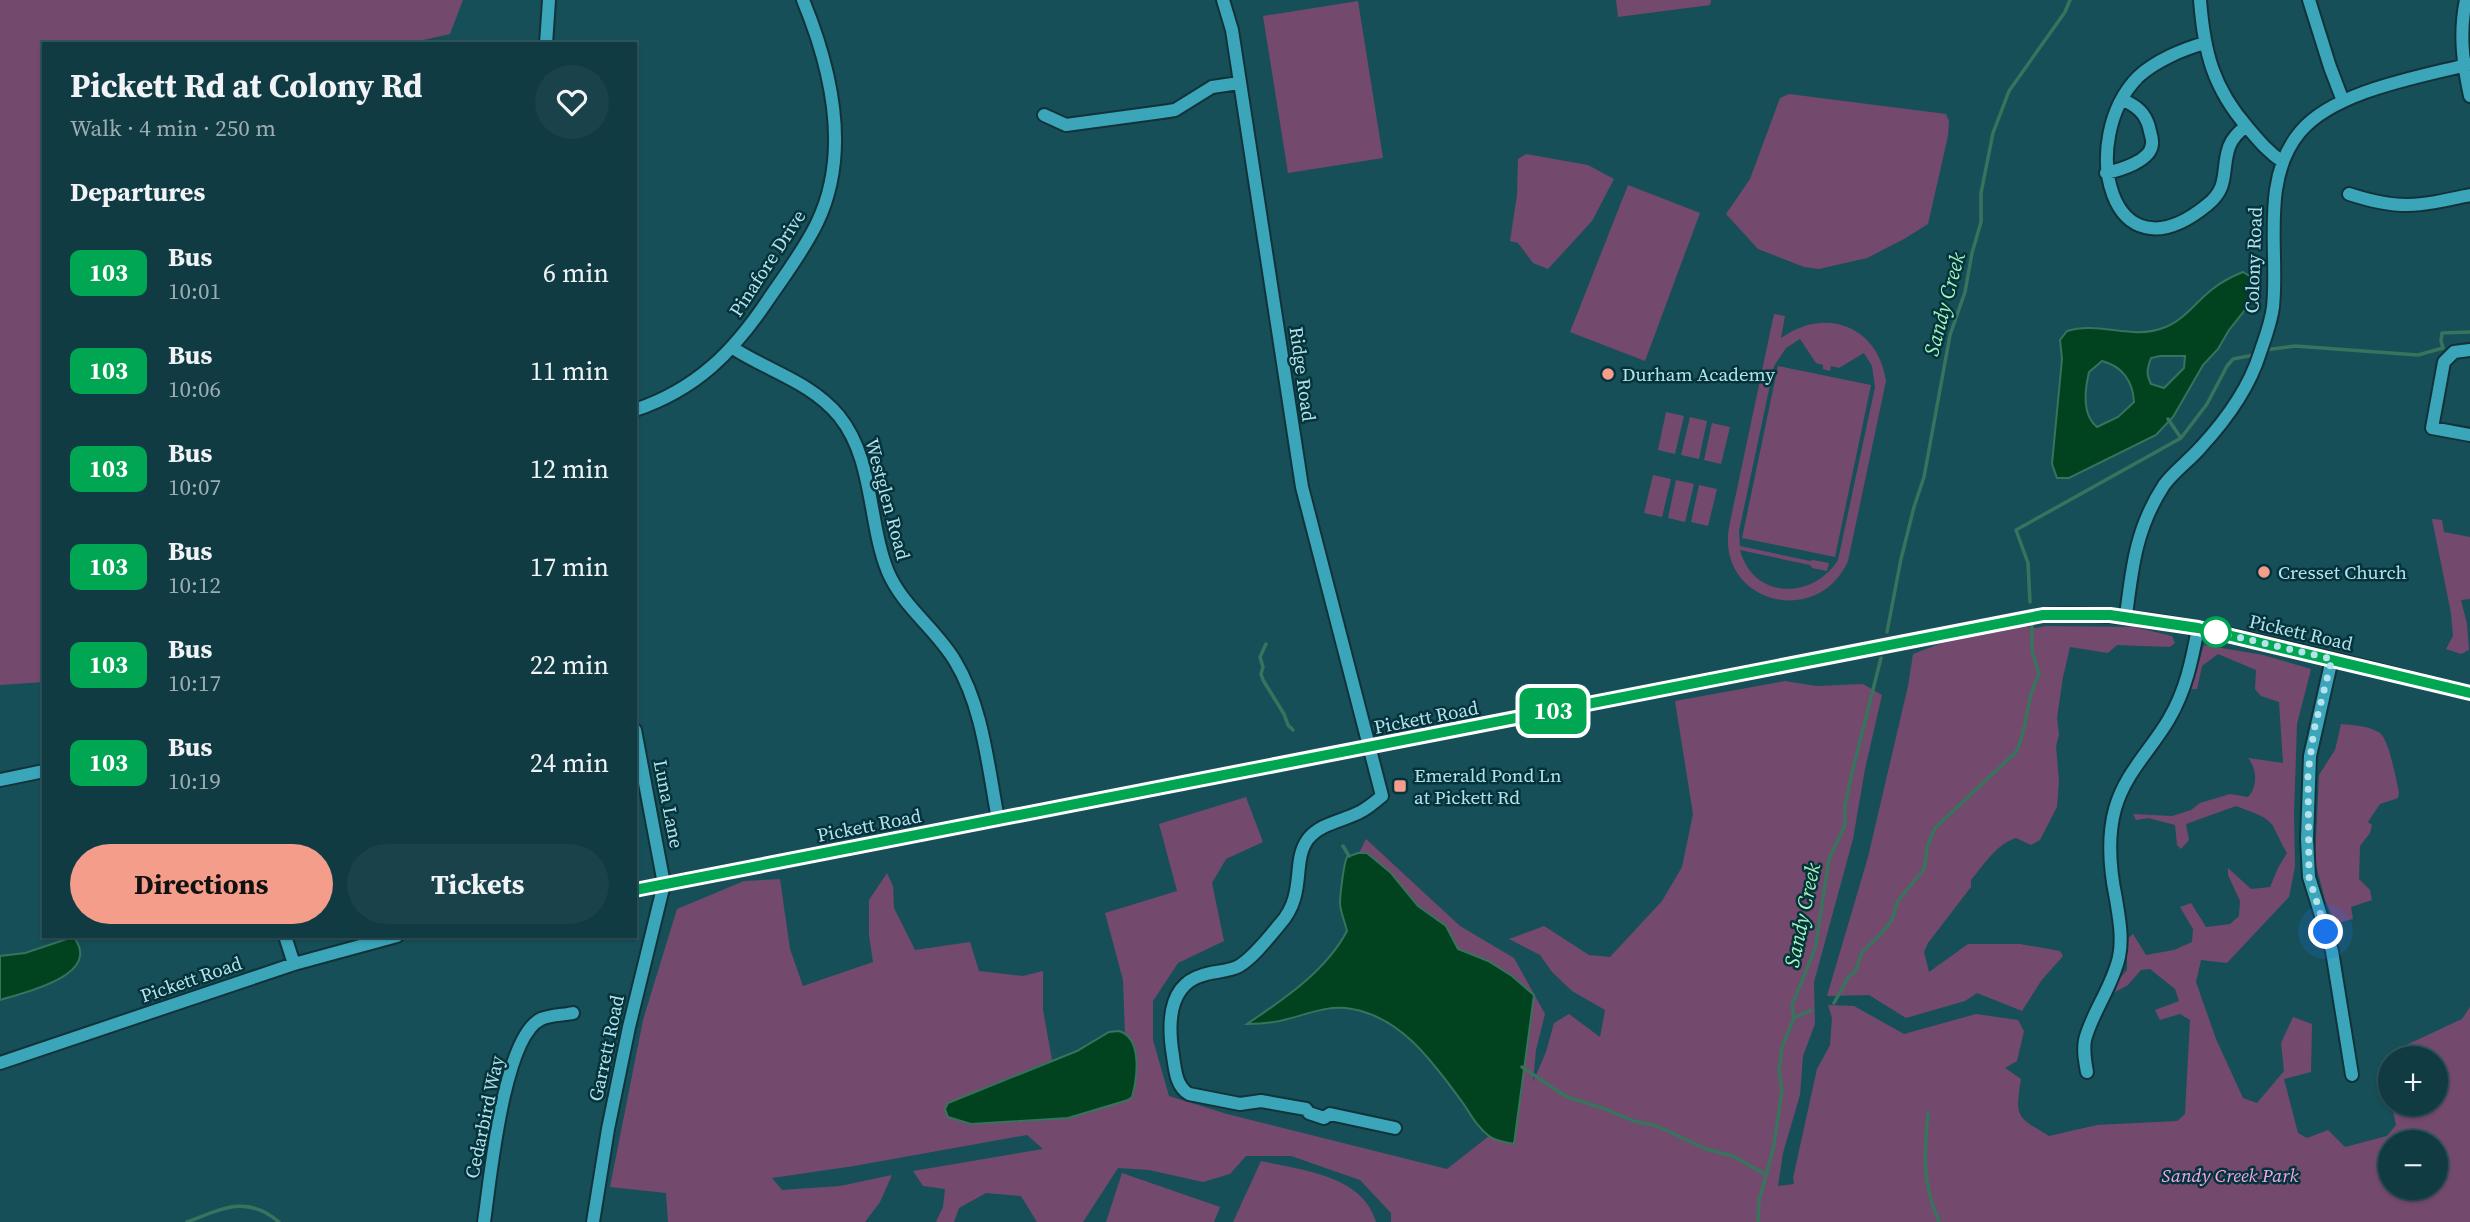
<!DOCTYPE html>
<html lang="en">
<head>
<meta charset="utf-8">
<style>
  :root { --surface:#113b43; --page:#1a424a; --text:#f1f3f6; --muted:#9cadb2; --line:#30555c; --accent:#f49d8b }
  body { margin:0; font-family:"Source Serif 4",serif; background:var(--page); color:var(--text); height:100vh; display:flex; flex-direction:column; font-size:26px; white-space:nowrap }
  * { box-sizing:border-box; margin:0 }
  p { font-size:23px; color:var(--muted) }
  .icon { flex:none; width:38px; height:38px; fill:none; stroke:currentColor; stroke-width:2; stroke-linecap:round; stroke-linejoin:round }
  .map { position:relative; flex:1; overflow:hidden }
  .panel { position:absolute; left:42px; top:42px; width:595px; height:896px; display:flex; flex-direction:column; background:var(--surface); border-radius:0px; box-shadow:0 2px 5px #0004,0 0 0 2px var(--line) }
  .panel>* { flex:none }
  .badge { padding:0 14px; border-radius:10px; font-size:24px; line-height:46px }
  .controls { position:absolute; left:2378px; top:1046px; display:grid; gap:14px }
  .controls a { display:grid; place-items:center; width:70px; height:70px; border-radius:50%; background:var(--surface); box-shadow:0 2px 5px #0004,0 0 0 2px var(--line); font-size:35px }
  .you { position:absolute; width:35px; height:35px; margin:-18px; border:5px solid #fff; border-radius:50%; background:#1a73e8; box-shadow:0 0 0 10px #1a73e833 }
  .map>.badge { position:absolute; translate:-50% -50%; box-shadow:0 0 0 4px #fff }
  h2 { padding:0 28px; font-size:26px; line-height:63px }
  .round { display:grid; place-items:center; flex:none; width:74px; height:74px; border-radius:37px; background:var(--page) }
  .summary { display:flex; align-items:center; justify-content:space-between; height:119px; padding:0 28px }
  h1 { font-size:33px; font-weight:700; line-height:52px }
  .button { display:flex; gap:14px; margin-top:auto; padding:14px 28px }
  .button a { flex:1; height:80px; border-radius:42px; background:var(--accent); color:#111; font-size:28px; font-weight:700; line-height:80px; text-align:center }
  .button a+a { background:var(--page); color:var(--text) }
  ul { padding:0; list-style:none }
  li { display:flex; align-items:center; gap:21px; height:98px; padding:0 28px }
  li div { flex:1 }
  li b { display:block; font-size:26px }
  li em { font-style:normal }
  li .badge { min-width:77px; font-weight:700; text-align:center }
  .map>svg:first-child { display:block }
  .green { fill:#74496e; fill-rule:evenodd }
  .water { fill:#01431f; stroke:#37735d; stroke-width:2; fill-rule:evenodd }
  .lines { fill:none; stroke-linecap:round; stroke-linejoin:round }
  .stream { stroke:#37735d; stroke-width:3.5 }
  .minor-casing { stroke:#123239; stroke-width:16 }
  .minor { stroke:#3ba5b9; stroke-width:12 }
  .line-casing { stroke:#fff; stroke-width:16 }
  .line { stroke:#00a651; stroke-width:10 }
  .walk { stroke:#b5e3ed; stroke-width:7; stroke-dasharray:0 12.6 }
  .poi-dot { fill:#f49d8b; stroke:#04333b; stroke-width:2.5 }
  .stop-dot { fill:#fff; stroke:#00a651; stroke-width:3.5 }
  .labels { text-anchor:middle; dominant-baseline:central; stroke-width:5; stroke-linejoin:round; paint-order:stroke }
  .street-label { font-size:19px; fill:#b5e3ed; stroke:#04333b }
  .poi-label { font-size:19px; fill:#b5e3ed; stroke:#04333b; text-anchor:start }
  .park-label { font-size:19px; font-style:italic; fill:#f2a8e6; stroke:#04333b }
  .water-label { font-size:21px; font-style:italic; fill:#a3f7ba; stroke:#04333b }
</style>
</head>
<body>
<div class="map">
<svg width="2470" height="1222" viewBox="0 0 2470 1222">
  <rect width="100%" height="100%" fill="#174f59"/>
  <path class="green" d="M0,0h463l-13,34 -44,10h-362v638l-44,3z
    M1616,0h95l-1,5 -92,12z
    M1358,1l25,157 -95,15 -25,-157z
    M1789,94l157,20 3,7 -1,15 -20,88 -24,15 -37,19 -48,11 -15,-2 -46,-18 -32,-35 24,-35 30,-81z
    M1526,154l62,11 26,14 -22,42 -44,48 -15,-6 -15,-20 -8,-2 7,-46 1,-36z
    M1628,185l72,28 -55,148 -75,-29z
    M1774,314l11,2 -4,22c45,-32 97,-12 105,43l-38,180c-31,69 -132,41 -119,-34zM1800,339l16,24 7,2v4l7,2 1,-5 8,2 25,-15 8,13 3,21 -37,173c-25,40 -85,40 -98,-10l70,15 2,3 15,3 2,-8 -16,-3 -3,1 -70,-15 -1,-15 35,-165 12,-18z
    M1778,366l93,19 -36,172 -93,-19z
    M1666,412l18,4 -9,38 -17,-4z
    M1690,417l17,4 -8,38 -18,-4z
    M1712,423l18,4 -9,37 -17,-4z
    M1653,475l18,4 -9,38 -18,-4z
    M1676,480l18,4 -9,38 -17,-4z
    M1699,485l18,4 -9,37 -17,-4z
    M2432,519l10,1 2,12 26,5v62l-9,1 6,24 2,26 -8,4 -15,-5 7,-13 -2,-23z
    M2022,626l14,2 9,-2 89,1 38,9 3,7 -5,4 -53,-2 -9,8 -38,-6 -7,30 -6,41 2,17 -3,11 3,35 -2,26 -17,33 -9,5 -15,-7c-20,6 -32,27 -45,42v7l-43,56 -4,9 5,20 39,-28h52l40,7 3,5 -22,25 -19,30 -45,-18 -12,8 -59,17 -37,-23 -42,1 41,-139 40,-171 5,-32 34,-13z
    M2204,645l59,10 48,14 -14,55 -3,90 1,53 -6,30 -62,66 -26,-3 -5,22 20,57 27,59 14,5 27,-32 -3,-28 12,-26 19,7 -1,48 -27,7 14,54 9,5 21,-8 17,17 42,-11 9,-11 -3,-14 6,-6 37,-1v-45l-32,-13 58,-27 8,-12v215h-1079v-9l-31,-33 -69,-24h-45l-16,18 -27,8 -54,-12 -31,-2 -35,54h-46l-16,-26 -35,-3 -27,15 -5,14h-18l7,-15 2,-18 -22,-3 -10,-15 130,-22 -16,-14 -173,31 -82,12 10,12 58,-4 52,-11 -12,27 -15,20h-197l-2,-29 -56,-6 33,-167 34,-111 67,-28 36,-2 10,70 13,37 70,-24 -4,-27v-35l18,-27 6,13 1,22 21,42 55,-8 9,29 44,5 20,-5v39l9,50 -102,42 182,-59 -7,-10 -2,-53 -18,-67 72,-22 -18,-67 87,-27 17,45 -37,17 -14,24 12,58 -46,22 -25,38v39l16,56 58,18 220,55 42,-33 25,8 -26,-183 -30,-12 -12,-23 -29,-20 -26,-33 -32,-20 7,-14 94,87 54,32 31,56 -9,36 -3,32 13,-30 8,-29 15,-9 31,23 5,-27 -33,-19 -20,-19 -12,-17 -31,-16 35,-13 45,29 21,2 52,-56 20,-34 11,-53 -18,-113 110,-20 31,5 47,-2 19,11 -17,74 -12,70 -39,143 1,42 -12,32 -3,39 -17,58 -5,33 16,-2 -1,-6 24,-109 13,-24 2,-27 -4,-13 26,1 50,28 72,-20 42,6 6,11 -7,30 -12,7 16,11c-6,39 -5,37 28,57l48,-11 80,-4 8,-7 5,-94 -10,-6 -20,6 -5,-10 24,-9 -4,-12 -25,-20 -9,1 -13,15 -13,7 3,-12 9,-10v-31l6,-5 13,21 28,-5 18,-8 1,-13 -13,-22 11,-4 15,24 24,-3 9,-8 1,-15 -12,-26v-7l23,21 19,-2 8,-19 9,-15c-6,-9 -9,-18 -14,-27 -7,-11 -25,-15 -37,-20l-50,18 3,16 -8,9 -4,-4 -2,-20 -27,-7 -12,2 -3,-6 39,2 19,-6 9,-7 30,-9 18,3c10,-10 9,-29 0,-39l35,5 -4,-61 -18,-6 -6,-7 1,-19 -38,-16 -16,12 -5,23h-6zM2390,1143h46v45h-46z
    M2341,724c11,1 29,2 39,9 9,7 16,46 19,59l-1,6 -18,6 -12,18 4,3 -2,8 -10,13 -1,33 11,11 2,10 -21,7 2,12 -12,3 -7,-2 -9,-20 -10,-39 4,-86 16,-25z
    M1261,1161c40,9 102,14 115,61h-143z
    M1122,1173l98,34 -6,15h-108z"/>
  <path class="water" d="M2243,272l14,9 -1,15 -27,34 -11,19 -15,16 -30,52 -17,18 -87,43h-12l-5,-14 10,-105 -2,-19 7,-9c31,-10 65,9 96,-3 21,-7 34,-28 51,-40 9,-7 19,-12 29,-16zM2160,356h25l-1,12 -20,20 -13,-4c-5,-10 -4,-15 0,-26zM2102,361c20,5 31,20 32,41l-16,15 -21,10c-15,-12 -12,-38 -8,-55z
    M1358,853h9l24,20 27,33 28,20 12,23 30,12 24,15 22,19 -20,149c-8,-2 -19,-3 -25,-8 -12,-9 -18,-21 -26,-33 -29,-39 -60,-85 -111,-94 -24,-5 -46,6 -68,11 -12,3 -25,4 -37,4 37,-25 79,-53 100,-93 -2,-9 -7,-20 -7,-28 0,-8 4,-41 7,-46z
    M70,938l5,1c26,37 -53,54 -75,61v-44l25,-3z
    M1119,1031c24,7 18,48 13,66l-4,3 -60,18 -97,6 -23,-7 -3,-8 3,-6 129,-52 32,-19z"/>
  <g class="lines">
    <path class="stream" d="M2264,350l31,-4 123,9 25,-7 -2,-7 1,-8 28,-1
      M2168,419l13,19
      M2030,602l-2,-39 -12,-33 165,-92 26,-34 20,-38 6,-7 21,-4
      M1887,632l14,-73 13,-52 10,-30 26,-142 15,-43 7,-39 9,-31v-29l12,-60 16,-42 56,-79 5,-12
      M1266,644l-6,13 3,10 -2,7 2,6 21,34 4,11 5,5
      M1343,846l6,10
      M1834,1003l15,-27 6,-4 7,-20 19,-18 11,-14 5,-18 27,-33 4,-25 7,-16 81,-76c13,-27 9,-51 23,-78l-7,-23v-25
      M1794,1018l17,-8
      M1522,1067l43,29 37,12 32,13 23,5 49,23 27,7 32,18
      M1928,1113c-4,41 -6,70 11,109
      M187,1222c35,-13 59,-28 92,0
      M1758,1222l1,-22 14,-50 9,-59 -3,-20 3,-24 12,-29 -2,-13 23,-56 14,-90 16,-34v-20l7,-32 29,-115"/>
    <defs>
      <path id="minor" d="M1223,0l9,30 70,457 80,309c-7,6 -14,12 -22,16 -17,9 -39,11 -52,27 -17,23 -1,55 -28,85 -11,13 -26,33 -41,42 -11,6 -25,5 -36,9 -36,10 -35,51 -30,81 2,13 3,31 16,38l51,10 21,-3 45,8 3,4 15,5 6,-4 65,14
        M2200,0c4,52 13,88 48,128 11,13 21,25 35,34
        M2309,0l21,67 13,34
        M2466,0c-7,33 -3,64 4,96
        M2205,43c-22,6 -50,18 -67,34 -61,62 -29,208 69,128 23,-18 14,-35 22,-58 3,-9 10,-15 17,-21
        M546,44l3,-44
        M1044,115l22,10 96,-13 13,-2 37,-23 27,-4
        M2106,173c14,-3 45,-12 46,-29 1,-5 -2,-11 -3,-17 -4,-14 -12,-21 -26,-27
        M2349,194c52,17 70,12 121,1
        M733,348c35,23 78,34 106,68 35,43 29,107 49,156 15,35 48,57 67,89 28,46 33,106 43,158
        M2470,350l-16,2 -10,10 -12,66 38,7
        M635,410c62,-21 98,-58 133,-110 17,-25 36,-50 49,-77 34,-70 14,-155 -14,-223
        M2126,616c6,-49 10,-88 38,-131 10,-14 26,-25 37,-38 25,-27 48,-59 59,-94 5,-15 11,-30 13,-46 6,-56 -13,-127 27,-175 34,-41 119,-55 170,-68
        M2332,659l-22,97 -3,83 2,38 23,74 20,124
        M0,780l44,-9
        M635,890l1408,-275c73,-4 144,10 215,26 71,16 141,35 212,52
        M285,936l9,28
        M0,1063l294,-99 103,-28
        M2087,1072c-2,-11 -4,-21 -2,-32 7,-28 27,-52 34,-83 4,-19 0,-39 -3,-58 -6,-29 -9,-61 -1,-90 10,-36 36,-59 54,-90 17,-29 23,-59 29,-91
        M484,1222c6,-41 19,-185 57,-203 9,-4 23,-4 32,-6
        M593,1222l15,-93 21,-102 35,-143 -29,-154"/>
    </defs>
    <use href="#minor" class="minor-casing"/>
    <use href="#minor" class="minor"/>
  </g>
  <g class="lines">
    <defs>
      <path id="line" d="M635,890l1408,-275h67l88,13 272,65"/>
    </defs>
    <use href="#line" class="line-casing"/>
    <use href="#line" class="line"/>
    <path class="walk" d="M2216,632l116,27 -18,71 -6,43 1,104 17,55"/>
  </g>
  <g class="poi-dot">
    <circle cx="1608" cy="374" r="7"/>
    <circle cx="2264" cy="572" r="7"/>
    <rect x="1393" y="779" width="14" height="14" rx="3.5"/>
  </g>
  <circle class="stop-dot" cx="2216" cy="632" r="14"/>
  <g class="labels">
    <g class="street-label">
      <text transform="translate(2253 260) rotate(-88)">Colony Road</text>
      <text transform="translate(767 263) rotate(-57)">Pinafore Drive</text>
      <text transform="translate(1303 374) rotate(82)">Ridge Road</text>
      <text transform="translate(888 499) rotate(75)">Westglen Road</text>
      <text transform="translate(2301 632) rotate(13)">Pickett Road</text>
      <text transform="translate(1426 717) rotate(-11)">Pickett Road</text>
      <text transform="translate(669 804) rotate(79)">Luna Lane</text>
      <text transform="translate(869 825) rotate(-11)">Pickett Road</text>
      <text transform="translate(191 979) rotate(-19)">Pickett Road</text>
      <text transform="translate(606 1048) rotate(-78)">Garrett Road</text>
      <text transform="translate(484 1117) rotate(-78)">Cedarbird Way</text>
    </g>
    <g class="poi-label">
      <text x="1622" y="374">Durham Academy</text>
      <text x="2278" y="572">Cresset Church</text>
      <text x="1414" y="775">Emerald Pond Ln<tspan x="1414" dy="22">at Pickett Rd</tspan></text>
    </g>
    <g class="park-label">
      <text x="2230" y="1175">Sandy Creek Park</text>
    </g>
    <g class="water-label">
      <text transform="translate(1944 304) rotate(-75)">Sandy Creek</text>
      <text transform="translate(1802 915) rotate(-78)">Sandy Creek</text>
    </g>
  </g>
</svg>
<div class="controls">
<a>+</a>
<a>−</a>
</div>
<div class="you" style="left:2326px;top:932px"></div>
<b class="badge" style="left:1553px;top:711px;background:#00a651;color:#fff">103</b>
<section class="panel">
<div class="summary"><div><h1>Pickett Rd at Colony Rd</h1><p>Walk · 4 min · 250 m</p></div><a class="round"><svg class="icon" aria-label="heart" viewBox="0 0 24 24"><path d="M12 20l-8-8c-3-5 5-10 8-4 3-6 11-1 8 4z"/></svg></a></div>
<h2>Departures</h2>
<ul>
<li><span class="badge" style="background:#00a651;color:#fff">103</span><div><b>Bus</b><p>10:01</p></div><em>6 min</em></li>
<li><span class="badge" style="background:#00a651;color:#fff">103</span><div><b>Bus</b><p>10:06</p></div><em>11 min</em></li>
<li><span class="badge" style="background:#00a651;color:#fff">103</span><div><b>Bus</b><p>10:07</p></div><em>12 min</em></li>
<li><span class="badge" style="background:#00a651;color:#fff">103</span><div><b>Bus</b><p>10:12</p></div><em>17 min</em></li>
<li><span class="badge" style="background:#00a651;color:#fff">103</span><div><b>Bus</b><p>10:17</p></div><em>22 min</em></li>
<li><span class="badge" style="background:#00a651;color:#fff">103</span><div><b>Bus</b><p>10:19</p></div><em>24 min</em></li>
</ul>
<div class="button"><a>Directions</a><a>Tickets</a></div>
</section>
</div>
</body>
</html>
